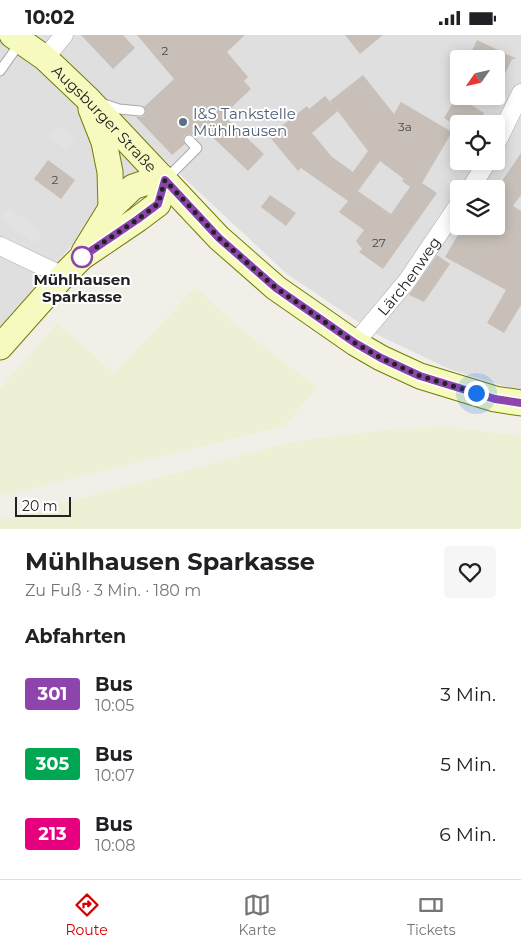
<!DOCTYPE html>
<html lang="de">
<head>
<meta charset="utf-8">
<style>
  :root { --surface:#fff; --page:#f6f6f6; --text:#202124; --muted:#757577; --line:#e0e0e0; --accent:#d40000 }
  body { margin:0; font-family:Montserrat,sans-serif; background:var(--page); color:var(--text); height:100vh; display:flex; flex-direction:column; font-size:19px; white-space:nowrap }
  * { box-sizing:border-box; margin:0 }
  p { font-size:16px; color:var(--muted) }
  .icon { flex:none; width:28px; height:28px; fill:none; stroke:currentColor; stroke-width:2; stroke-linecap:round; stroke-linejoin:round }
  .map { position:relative; height:494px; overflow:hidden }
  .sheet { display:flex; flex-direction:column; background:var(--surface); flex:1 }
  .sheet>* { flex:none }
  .badge { padding:0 10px; border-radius:4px; font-size:18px; line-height:32px }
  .needle { width:32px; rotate:236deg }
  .controls { position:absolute; left:450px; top:15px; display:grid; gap:10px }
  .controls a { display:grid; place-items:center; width:55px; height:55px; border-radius:5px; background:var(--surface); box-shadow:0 2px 12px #0003; font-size:25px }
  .scale { position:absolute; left:15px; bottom:12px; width:56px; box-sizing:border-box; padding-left:5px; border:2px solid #222; border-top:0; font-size:14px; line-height:18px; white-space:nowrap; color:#222; -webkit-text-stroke:4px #fff; paint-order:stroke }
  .you { position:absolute; width:25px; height:25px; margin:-12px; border:4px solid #fff; border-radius:50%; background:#1a73e8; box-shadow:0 0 0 8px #1a73e833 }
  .map>.badge { position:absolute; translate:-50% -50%; box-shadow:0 0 0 2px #fff }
  h2 { padding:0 25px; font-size:19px; line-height:45px }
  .round { display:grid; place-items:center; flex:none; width:52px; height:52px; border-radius:5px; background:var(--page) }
  .headline { display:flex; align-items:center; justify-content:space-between; height:85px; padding:0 25px }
  h1 { font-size:24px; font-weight:700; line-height:38px }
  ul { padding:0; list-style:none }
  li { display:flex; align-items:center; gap:15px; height:70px; padding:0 25px }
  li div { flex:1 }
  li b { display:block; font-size:19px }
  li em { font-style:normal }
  li .badge { min-width:55px; font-weight:700; text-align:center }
  .status { display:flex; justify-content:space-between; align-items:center; height:35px; padding:0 25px; background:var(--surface); direction:ltr }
  .status svg { height:14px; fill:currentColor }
  .tabs { display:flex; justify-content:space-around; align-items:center; height:70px; border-top:1px solid var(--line); background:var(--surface); font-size:14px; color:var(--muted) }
  .tabs a { display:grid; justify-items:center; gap:2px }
  .tabs .selected { color:var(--accent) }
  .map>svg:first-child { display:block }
  .residential { fill:#e0dfdf; fill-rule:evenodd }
  .farmland { fill:#eef0d5 }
  .parking { fill:#e2e2e2 }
  .building { fill:#c7bfb8; fill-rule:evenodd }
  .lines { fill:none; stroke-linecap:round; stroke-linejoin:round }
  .service-casing { stroke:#a9a9a9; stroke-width:11 }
  .minor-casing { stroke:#a9a9a9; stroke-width:19 }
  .secondary-casing { stroke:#707d05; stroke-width:27 }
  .service { stroke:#fff; stroke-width:9 }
  .minor { stroke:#fff; stroke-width:18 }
  .secondary { stroke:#f7fabf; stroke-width:25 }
  .line-casing { stroke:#fff; stroke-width:11 }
  .line { stroke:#8e44ad; stroke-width:8 }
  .walk { stroke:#222; stroke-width:5; stroke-dasharray:0 9 }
  .service-dot { fill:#5c6f8a; stroke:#fff; stroke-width:2 }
  .stop-dot { fill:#fff; stroke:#8e44ad; stroke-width:2.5 }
  .labels { text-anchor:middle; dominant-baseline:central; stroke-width:4; stroke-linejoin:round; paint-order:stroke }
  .number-label { font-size:12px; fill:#4b4948 }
  .service-label { font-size:15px; fill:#4e5e75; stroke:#fff; text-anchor:start }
  .street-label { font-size:15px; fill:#222; stroke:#fff }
  .stop-label { font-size:15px; font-weight:bold; fill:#222; stroke:#fff }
</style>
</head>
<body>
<div class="status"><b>10:02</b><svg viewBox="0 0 49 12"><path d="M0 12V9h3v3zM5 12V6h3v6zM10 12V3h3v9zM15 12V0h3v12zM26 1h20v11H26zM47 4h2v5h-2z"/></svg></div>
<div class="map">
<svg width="521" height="494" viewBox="0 0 521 494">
  <rect width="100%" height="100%" fill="#f2efe9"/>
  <path class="residential" d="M0,0h521v356l-72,-22 -73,-35 -89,-60 -132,-123 -155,176zM459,24h37v37h-37zM459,89h37v37h-37zM459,154h37v37h-37z"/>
  <path class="farmland" d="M196,252l39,37 82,64 -33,38 -284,70v-107l57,-66 57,50z
    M450,392l71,9v93h-521v-9l295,-79 100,-12z"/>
  <path class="parking" d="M57,90l18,14 -9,11 -18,-13z
    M9,173l34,24 -8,12 -34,-25z"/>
  <path class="building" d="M81,0h42l12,13 -22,21z
    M137,0h108l-18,17 21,25 -4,4 7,8 -15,14 -12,13 40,38 -16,17 -45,-43 -9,8 -4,-2 -5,1 -2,4 2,5 -13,11 -36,-38h6l3,-2 1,-4 -2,-4 30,-28z
    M345,0h38l-23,19z
    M477,5l40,19h-5l-16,34v-34h-28z
    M363,40l31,39 7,-12 51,30 -30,51 15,10 -54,76 -24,-17 3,-3 -6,-8 8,-11 -25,-18 9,-11 -47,-33 -3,3 -29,-35 38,-30 2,3 16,-13 13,15 -26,22 20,24 21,15 15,-21 -38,-50zM380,126l24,18 -2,2 8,6 -19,27 -33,-23z
    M457,61l27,17 -6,11h-25l-9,-6z
    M521,118v42l-8,11 8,5v94l-17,28 -17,-10 19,-33 -61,-33 18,-31h33v-36z
    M48,125l27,20 -14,19 -27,-20z
    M270,160l26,18 -10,13 -25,-19z
    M437,220l13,9 -26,38 -15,-7z"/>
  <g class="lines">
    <defs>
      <path id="service" d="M0,36l20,-28
        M101,68l18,6 21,2
        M167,143l30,-30 -8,-8"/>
      <g id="minor">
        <path d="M45,23l19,-23"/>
        <path d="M496,109l25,-51"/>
        <path d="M470,154l18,-28"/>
        <path d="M0,211l63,30"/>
        <path id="s1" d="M355,308l52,-62 52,-77"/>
      </g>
      <g id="secondary">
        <path id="s2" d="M12,0l33,23 43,41 131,139 57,50 79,55 26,15 39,18 75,23 26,4"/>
        <path d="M91,74l13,33 6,30 1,36"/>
        <path d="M84,217l27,-44 22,-21 29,-10"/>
        <path d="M0,312l63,-71 19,-19 56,-38 20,-15 7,-24"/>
      </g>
    </defs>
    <use href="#service" class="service-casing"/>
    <use href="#minor" class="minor-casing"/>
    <use href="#secondary" class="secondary-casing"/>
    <use href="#service" class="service"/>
    <use href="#minor" class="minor"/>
    <use href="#secondary" class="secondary"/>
  </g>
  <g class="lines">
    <defs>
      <path id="line" d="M82,222l56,-38 20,-15 7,-24 54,58 57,50 79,55 26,15 39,18 75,23 26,4"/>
    </defs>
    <use href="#line" class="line-casing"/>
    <use href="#line" class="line"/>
    <path class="walk" d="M82,222l56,-38 20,-15 7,-24 54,58 57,50 79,55 26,15 39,18 56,17"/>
  </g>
  <circle class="service-dot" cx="183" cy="87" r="5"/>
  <circle class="stop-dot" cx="82" cy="222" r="10"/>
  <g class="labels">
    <g class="number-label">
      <text x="165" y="15">2</text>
      <text x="405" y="91">3a</text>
      <text x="55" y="144">2</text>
      <text x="379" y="207">27</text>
    </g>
    <g class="service-label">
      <text x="193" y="78">I&amp;S Tankstelle<tspan x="193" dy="17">Mühlhausen</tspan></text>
    </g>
    <g class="street-label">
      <text stroke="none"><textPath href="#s2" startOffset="125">Augsburger Straße</textPath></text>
      <text stroke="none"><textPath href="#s1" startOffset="86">Lärchenweg</textPath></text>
    </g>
    <g class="stop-label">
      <text x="82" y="244">Mühlhausen<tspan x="82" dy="17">Sparkasse</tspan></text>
    </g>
  </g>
</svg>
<div class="controls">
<a><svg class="needle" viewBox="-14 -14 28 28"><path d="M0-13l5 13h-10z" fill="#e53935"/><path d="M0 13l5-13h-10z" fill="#757577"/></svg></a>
<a><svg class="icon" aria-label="locate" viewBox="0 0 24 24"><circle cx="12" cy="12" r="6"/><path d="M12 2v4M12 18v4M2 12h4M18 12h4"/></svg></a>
<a><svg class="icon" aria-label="layers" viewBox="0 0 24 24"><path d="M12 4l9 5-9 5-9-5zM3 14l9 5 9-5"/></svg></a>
</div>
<div class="scale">20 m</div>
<div class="you" style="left:476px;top:358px"></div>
</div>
<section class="sheet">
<div class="headline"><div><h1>Mühlhausen Sparkasse</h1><p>Zu Fuß · 3 Min. · 180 m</p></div><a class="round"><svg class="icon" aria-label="heart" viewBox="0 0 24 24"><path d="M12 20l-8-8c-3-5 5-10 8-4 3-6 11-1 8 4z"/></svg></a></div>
<h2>Abfahrten</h2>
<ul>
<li><span class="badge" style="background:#8e44ad;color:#fff">301</span><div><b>Bus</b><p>10:05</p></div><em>3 Min.</em></li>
<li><span class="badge" style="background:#00a651;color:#fff">305</span><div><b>Bus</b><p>10:07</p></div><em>5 Min.</em></li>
<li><span class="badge" style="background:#e6007e;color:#fff">213</span><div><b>Bus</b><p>10:08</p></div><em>6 Min.</em></li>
</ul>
</section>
<nav class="tabs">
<a class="selected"><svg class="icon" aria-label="directions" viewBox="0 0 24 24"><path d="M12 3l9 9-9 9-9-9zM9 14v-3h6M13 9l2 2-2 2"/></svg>Route</a>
<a><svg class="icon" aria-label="map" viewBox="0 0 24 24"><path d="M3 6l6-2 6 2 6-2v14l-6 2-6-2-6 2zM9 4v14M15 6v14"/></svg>Karte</a>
<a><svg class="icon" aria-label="tickets" viewBox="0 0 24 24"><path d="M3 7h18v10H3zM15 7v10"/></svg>Tickets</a>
</nav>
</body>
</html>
